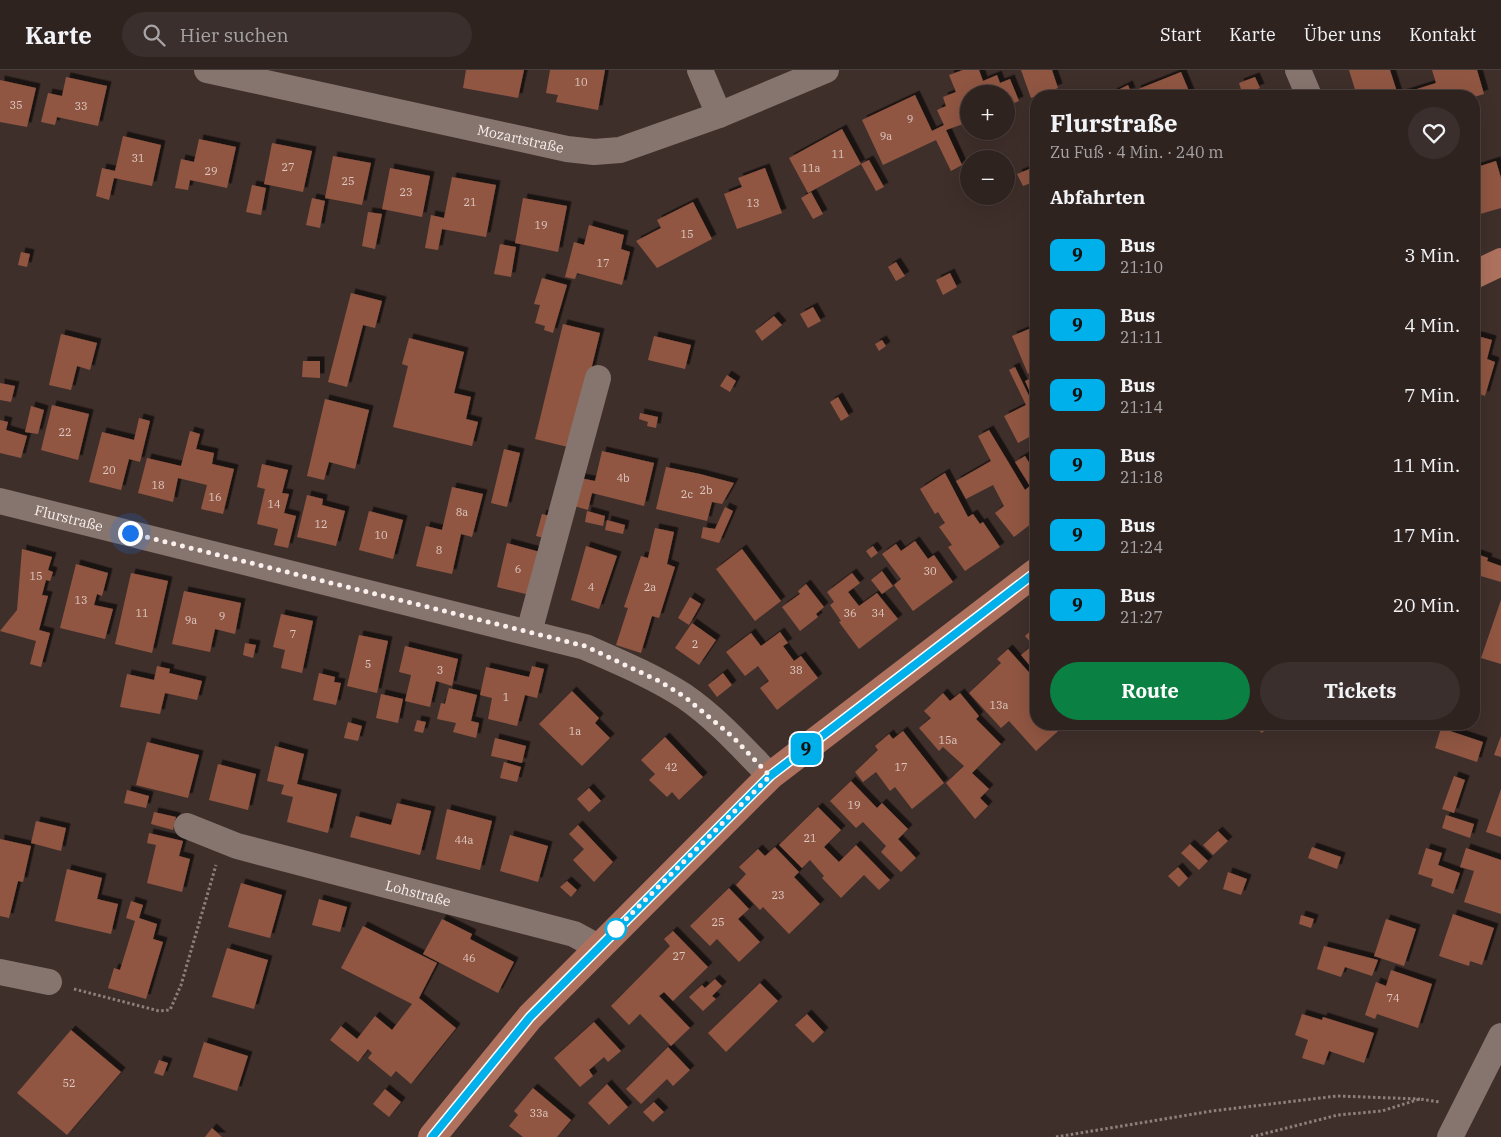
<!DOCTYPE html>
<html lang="de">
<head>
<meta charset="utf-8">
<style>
  :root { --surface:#2f2320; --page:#3b2f2d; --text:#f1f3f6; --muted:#a7a4a5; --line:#4a403e; --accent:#0b8043 }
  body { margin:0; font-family:"IBM Plex Serif",serif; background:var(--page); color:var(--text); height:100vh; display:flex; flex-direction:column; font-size:19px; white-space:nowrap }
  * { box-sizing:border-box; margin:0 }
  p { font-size:16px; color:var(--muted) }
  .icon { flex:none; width:28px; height:28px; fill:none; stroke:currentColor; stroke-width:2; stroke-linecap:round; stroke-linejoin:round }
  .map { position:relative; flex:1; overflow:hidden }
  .drawer { position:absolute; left:1030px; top:20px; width:450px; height:640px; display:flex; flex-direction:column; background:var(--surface); border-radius:20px; box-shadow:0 5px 20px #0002,0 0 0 1px var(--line) }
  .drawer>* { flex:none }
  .badge { padding:0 10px; border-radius:8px; font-size:18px; line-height:32px }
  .buttons { position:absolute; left:960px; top:15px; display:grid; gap:10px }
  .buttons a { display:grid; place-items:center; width:55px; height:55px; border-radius:50%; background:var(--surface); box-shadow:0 5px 20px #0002,0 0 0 1px var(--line); font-size:25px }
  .you { position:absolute; width:25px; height:25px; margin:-12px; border:4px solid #fff; border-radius:50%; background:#1a73e8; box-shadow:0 0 0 8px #1a73e833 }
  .map>.badge { position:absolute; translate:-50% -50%; box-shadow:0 0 0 2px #fff }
  h2 { padding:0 20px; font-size:19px; line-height:45px }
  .round { display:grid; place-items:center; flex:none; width:52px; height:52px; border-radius:26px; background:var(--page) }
  .headline { display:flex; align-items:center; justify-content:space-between; height:85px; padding:0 20px }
  h1 { font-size:24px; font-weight:700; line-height:38px }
  .action { display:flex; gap:10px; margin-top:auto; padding:10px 20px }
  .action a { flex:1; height:58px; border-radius:30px; background:var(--accent); color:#fff; font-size:20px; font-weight:700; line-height:58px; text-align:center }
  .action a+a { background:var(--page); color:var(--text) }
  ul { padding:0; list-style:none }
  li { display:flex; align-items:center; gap:15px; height:70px; padding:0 20px }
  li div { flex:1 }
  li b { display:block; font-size:19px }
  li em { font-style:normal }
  li .badge { min-width:55px; font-weight:700; text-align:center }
  header { display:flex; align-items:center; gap:30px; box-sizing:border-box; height:70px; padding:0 25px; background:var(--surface); border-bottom:1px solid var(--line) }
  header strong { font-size:24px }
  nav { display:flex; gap:28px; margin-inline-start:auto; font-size:18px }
  .search { width:350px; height:45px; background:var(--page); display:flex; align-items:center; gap:12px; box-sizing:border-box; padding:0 18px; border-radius:28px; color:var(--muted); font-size:19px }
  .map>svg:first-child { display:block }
  .building { fill:#905643; filter:url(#shadow) }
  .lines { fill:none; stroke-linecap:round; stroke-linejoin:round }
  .path { stroke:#8d807c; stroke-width:3; stroke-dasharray:2.5 2.5; stroke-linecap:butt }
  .minor { stroke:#86746f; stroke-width:26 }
  .major { stroke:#ae715e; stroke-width:28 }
  .line-casing { stroke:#fff; stroke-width:11 }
  .line { stroke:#00b0ea; stroke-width:8 }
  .walk { stroke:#f9efec; stroke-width:5; stroke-dasharray:0 9 }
  .stop-dot { fill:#fff; stroke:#00b0ea; stroke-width:2.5 }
  .labels { text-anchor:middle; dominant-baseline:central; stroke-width:4; stroke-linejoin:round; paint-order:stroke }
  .number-label { font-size:11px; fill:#dfc9c2 }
  .street-label { font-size:14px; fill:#f9efec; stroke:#3f2f2b }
</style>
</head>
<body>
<header>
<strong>Karte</strong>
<div class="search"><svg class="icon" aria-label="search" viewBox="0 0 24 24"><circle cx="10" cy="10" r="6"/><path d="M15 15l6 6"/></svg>Hier suchen</div>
<nav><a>Start</a><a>Karte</a><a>Über uns</a><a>Kontakt</a></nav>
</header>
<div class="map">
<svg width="1501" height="1067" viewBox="0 0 1501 1067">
  <defs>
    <filter id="shadow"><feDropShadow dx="4.5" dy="-4.5" stdDeviation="0" flood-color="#0009"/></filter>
  </defs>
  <rect width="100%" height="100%" fill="#3f2f2b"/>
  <path class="building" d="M466,0h58l-6,28 -55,-10z
    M550,0h55l-7,40 -42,-8 2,-7 -12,-2z
    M963,0h16l4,11 14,-6 3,8 10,-4 9,22 -13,5v-12h-37v28l-23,8 16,35 -11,6 -15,-31 -53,25 -21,-45 53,-25 17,36 12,-6 -7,-15 9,-4 -3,-9 13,-5 -7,-17z
    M1021,0h31l6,18 -27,10z
    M1349,0h41l8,25 38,-12 -4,-13h45l7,24 -10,3 -117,-1z
    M1181,2l10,24h-53l-2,-6z
    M66,7l41,9 -9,40 -41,-9 -2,8 -14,-3 7,-29 14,3z
    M1255,7l5,11 -17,7 -4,-12z
    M0,10l36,8 -9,39 -27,-5z
    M1128,15l3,7 -17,4 -2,-3z
    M842,59l19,35 -53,29 -19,-35z
    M123,66l38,9 -9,41 -38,-8 -5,22 -13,-4 6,-28 13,3z
    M199,69l37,8 -9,41 -37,-8 -2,10 -13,-2 6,-29 13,3z
    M272,73l40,8 -9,41 -39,-8z
    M333,86l38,7 -9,42 -37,-7z
    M869,90l15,27 -8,4 -15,-27z
    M1496,91l5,17v30l-21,6 -6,-17v-29z
    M390,98l40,8 -8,41 -40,-8z
    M765,98l17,45 -45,16 -13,-35 18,-7 -4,-9z
    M1032,98l4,13 -13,5 -6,-12z
    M452,107l44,8 -10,52 -44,-8 -4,21 -13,-2 6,-33 13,3z
    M252,115l14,3 -5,27 -15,-3z
    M811,122l12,22 -10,5 -12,-21z
    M312,128l13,3 -5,27 -14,-3z
    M523,128l44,8 -9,46 -43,-9z
    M693,132l19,37 -55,29 -21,-27 25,-13 -4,-8z
    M368,142l14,2 -7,35 -13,-3z
    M589,155l35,10 -3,14 9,3 -8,33 -45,-12 -2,6 -10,-2 9,-35 10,3z
    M500,174l16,3 -5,30 -17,-3z
    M21,182l9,2 -3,13 -9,-2z
    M896,192l9,14 -9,5 -8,-14z
    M950,203l7,14 -14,8 -7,-15z
    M542,208l25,7 -14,48 -9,-3 1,-4 -10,-3 5,-18 -6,-1z
    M351,223l31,8 -7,27 -12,-3 -16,62 -19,-5z
    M813,237l8,14 -13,7 -8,-14z
    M774,246l8,9 -20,16 -7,-10z
    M563,254l37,9 -28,115 -37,-9z
    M1029,259l7,18v23l-8,4 -16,-38z
    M61,264l36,9 -7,27 -13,-4 -6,24 -22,-5z
    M1474,265l18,5 -5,19 8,3 -10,34 -11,-4z
    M654,266l37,9 -6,24 -37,-9z
    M409,268l55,14 -10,41 17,4 -5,22 12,3 -6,24 -79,-19 15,-61 -6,-2z
    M882,270l4,6 -7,5 -4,-7z
    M303,291h17v17l-18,-1z
    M1015,297l17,35 2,-1 -9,-20 11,-5v54l-3,1 2,3 -17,9 -14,-27 22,-11 -17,-35z
    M727,305l9,6 -6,11 -10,-6z
    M0,313l15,3 -4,16 -11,-2z
    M838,327l11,19 -8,5 -11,-19z
    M325,329l44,11 -14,59 -26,-7 -5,18 -17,-4z
    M52,335l37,9 -11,46 -37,-10z
    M31,336l13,4 -6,24 -13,-2z
    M640,343l18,4 -2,11 -9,-2 1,-4 -9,-3z
    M139,348l11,3 -10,41 -11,-3 -8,31 -32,-8 13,-50 32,8z
    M0,350l8,2 -2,8 21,6 -6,22 -21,-5z
    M989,360l36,60 5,-4 6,8v26l-22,17 -19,-24 9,-7 -11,-21 -27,14 -10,-18 35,-20 -13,-25z
    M190,361l10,3 -4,15 18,4 -2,11 22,5 -11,45 -22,-5 6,-24 -29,-7 -5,24 -35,-9 9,-35 34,8z
    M504,379l16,4 -13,54 -16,-4z
    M602,381l52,12 -10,43 -52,-13 -4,17 -14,-4 6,-28 15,3z
    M1025,386l11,18v8l-6,4 -15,-24z
    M262,394l26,6 -6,23 7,1 -5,19 12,3 -8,32 -14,-3 4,-16 -21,-5 8,-35 -8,-2z
    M666,397l34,7 34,9 -12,21 -10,-2 -5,19 -51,-12z
    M945,403l23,44 5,-3 7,10 3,-2 17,25 -35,24 -17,-24 4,-2 -13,-18 6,-4 -7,-11 -3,2 -15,-25z
    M452,417l31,7 -11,43 -11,-3 -9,40 -36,-8 10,-40 16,4z
    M307,425l16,4 -1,6 23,6 -9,35 -39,-9z
    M725,437l8,4 -14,32 -18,-5 2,-11 12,2z
    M369,441l34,9 -10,39 -34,-9z
    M587,441l18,5 -2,10 -18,-4z
    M542,444l12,3 -6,22 -12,-3z
    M607,450l18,5 -2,9 -18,-4z
    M655,458l19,4 -7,32 8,3 -16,51 -7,-2 -11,37 -25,-8 12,-37 -4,-1 17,-51 7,2z
    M915,471l13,18 6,-4 19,27 -40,29 -19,-26 7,-6 -19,-25 14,-10 5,7z
    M507,473l33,9 -10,43 -33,-8z
    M586,476l31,10 -18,53 -28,-9z
    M873,476l5,7 -7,5 -5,-7z
    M22,479l30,8 -4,13 5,2 -3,9 -4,-1 -4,15 6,1 -9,34 11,3 -9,34 -11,-3 6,-23 -36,-10 17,-21z
    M742,479l39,52 -26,20 -39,-52z
    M1474,483l14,5 -1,3 14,5v16l-27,-8z
    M76,494l32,9 -6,23 -5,-2 -3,11 19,4 -8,30 -45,-11z
    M882,501l11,15 -11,8 -11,-14z
    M131,503l37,8 -16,72 -37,-9z
    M852,503l8,10 -12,9 11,14 18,-13 21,26 -39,30 -20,-27 2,-1 -11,-16 4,-3 -7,-10z
    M806,514l18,23 -8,7 2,3 -18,14 -18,-24 18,-13 -2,-3z
    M184,521l57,12 -6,31 -20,-5 -5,23 -38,-8z
    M690,527l11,7 -12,21 -11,-7z
    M1501,530v64l-20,-6z
    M281,544l32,7 -11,52 -21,-5 4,-18 -12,-3z
    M692,553l24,17 -17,25 -24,-17z
    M1036,556v47l-15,-18 12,-10 -8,-9z
    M780,562l8,11 -5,3 11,15 7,-5 17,22 -41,32 -17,-22 9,-7 -11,-15 -13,10 -19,-24 25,-19 10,13z
    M359,565l29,6 -11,52 -30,-7z
    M245,573l11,2 -3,13 -10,-3z
    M405,576l53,13 -6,27 -16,-5 -6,26 -25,-6 6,-26 -12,-3z
    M1008,579l28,31v6l-3,3 3,3v32h30l-30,27 -27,-30 -8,7 -32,-35 32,-30 -4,-4z
    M157,596l13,3 -1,4 33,8 -5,19 -32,-7 -5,21 -40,-7 7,-33 27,6z
    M532,596l12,3 -7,29 -12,-3 -8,31 -29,-7 4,-21 -12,-3 6,-28 43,10z
    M319,603l16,4 -1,5 7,1 -5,22 -23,-5z
    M723,603l9,12 -15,12 -9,-12z
    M449,618l28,7 -6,26 8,2 -3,15 -23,-6 3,-9 -19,-4 4,-16 4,1z
    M572,621l27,27 -4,5 15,15 -28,28 -43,-42z
    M943,623l7,8 10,-8 19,23 -3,3 25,25 -29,29 17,16 -9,9 8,8 -13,13 -29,-36 18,-17 -21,-19 -4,4 -20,-23 12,-10 -7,-7z
    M381,624l22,5 -5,24 -22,-5z
    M417,650l9,2 -3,11 -9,-2z
    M348,652l14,4 -4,15 -14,-3z
    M1258,654h10l2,1 -8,8 -7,-6z
    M1441,658l42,14 -6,20 -42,-14z
    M903,661l41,52 -32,26 -17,-22 -5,4 -14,-19 -13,10 -8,-10 23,-22 -3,-4 14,-12 4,5z
    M1501,666v21l-7,-2z
    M665,667l38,40 -24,23 -7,-8 -5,5 -18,-17 6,-6 -14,-14z
    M495,668l31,8 -4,17 -31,-7z
    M147,672l52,13 -11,43 -52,-13z
    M275,676l29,8 -7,30 40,10 -9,39 -41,-11 6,-25 -12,-3 3,-9 -17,-4z
    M504,692l17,5 -4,15 -17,-4z
    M218,694l38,10 -8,36 -39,-10z
    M1454,706l11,4 -11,33 -12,-4z
    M851,711l26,27 5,-5 26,26 -10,10 18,19 -15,14 -20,-20 5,-6 -23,-24 -7,6 -26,-27z
    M589,718l12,13 -12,11 -12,-13z
    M1501,719v48l-15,-5z
    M127,720l22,6 -3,12 -22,-5z
    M397,733l34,8 -11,44 -70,-18 6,-21 35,9z
    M818,737l23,23 -17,17 15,15 17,-17 34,35 -11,10 -15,-15 -23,23 -19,-20 2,-2 -14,-16 -8,8 -23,-23z
    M447,739l45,12 -12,49 -44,-11z
    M154,742l22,5 -3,13 -22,-6z
    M1446,745l28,9 -4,14 -28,-10z
    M36,751l30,7 -5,23 -30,-8z
    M578,755l35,37 -19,20 -21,-22 11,-11 -15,-15z
    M1218,761l10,10 -15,14 -10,-10z
    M149,763l34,8 -4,15 11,3 -8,33 -35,-9 9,-38 -9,-2z
    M510,765l38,11 -10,36 -38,-11z
    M0,769l31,7 -8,36 -5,-1 -9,37 -9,-2z
    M1190,774l18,17 -9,9 -18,-17z
    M775,777l24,25 -5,5 26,27 -31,30 -26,-27 -3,3 -24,-25 10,-11 -7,-7 19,-18 7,7z
    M1312,777l29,10 -4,12 -29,-11z
    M1426,778l16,5 -4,12 22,8 -7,21 -22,-8 2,-7 -15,-5z
    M1466,778l35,12v54l-37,-12 10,-31 -14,-4z
    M1178,797l10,11 -9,9 -11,-11z
    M67,799l35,9 -5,21 21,5 -7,30 -56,-13z
    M1228,802l19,7 -6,16 -18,-6z
    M567,811l10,9 -6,7 -11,-10z
    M241,813l41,12 -12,43 -42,-11z
    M729,818l20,21 -11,10 22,23 -21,20 -22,-23 -7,7 -20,-20z
    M319,829l28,8 -7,25 -28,-7z
    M131,831l12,4 -4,13 18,6 -4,15 10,3 -17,57 -38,-11 6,-20 6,2 15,-49 -9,-3z
    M1453,844l41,14 -12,37 -12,-4 -1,5 -30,-10z
    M1301,845l13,4 -3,9 -12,-4z
    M442,849l30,15 -2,5 44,23 -16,31 -75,-39z
    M1386,849l30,10 -12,37 -30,-10z
    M363,856l74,37 -18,35 37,30 -45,56 -15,-13 -5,6 -23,-19 4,-5 -4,-4 -10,13 -28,-22 11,-14 16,13 18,-23 17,14 20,-26 -71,-36z
    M673,861l35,36 -35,34 -9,-9 -5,4 31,32 -19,18 -31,-32 -11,11 -18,-19 59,-60 -6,-7z
    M1324,876l54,14 -6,16 -27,-9 -4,10 -24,-8z
    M227,878l41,12 -14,49 -42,-12z
    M1391,900l41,14 -14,44 -41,-14 -2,5 -10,-4 11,-33 10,4z
    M715,909l7,7 -10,10 4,3 -13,12 -14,-14 13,-12 3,3z
    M760,913l18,18 -52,51 -18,-19z
    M807,944l17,18 -11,11 -18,-18z
    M1302,944l20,6 1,-3 51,16 -10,30 -35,-12 -5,14 -22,-7 6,-18 -13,-5z
    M594,952l27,29 -13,11 -4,-5 -15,13 4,6 -13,11 -26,-29z
    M71,960l50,42 -54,63 -50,-42z
    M204,972l44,14 -11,35 -44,-14z
    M668,977l22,23 -17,16 -6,-7 -26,25 -15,-15z
    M159,990l9,3 -5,13 -9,-3z
    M607,1014l21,23 -19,18 -21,-22z
    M533,1018l38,32 -14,17h-34l-14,-11 9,-11 -4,-4z
    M385,1019l16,13 -12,15 -16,-13z
    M654,1032l10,10 -11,10 -10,-10z
    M212,1058l10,9h-17z"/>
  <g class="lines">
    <path class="path" d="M74,919l85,22 11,-1 11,-25 35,-120
      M1056,1067l156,-26 125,-15 83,3
      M1251,1067l87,-22 44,-4 38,-12 20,3"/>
    <g class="minor">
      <path id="s1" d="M207,0l360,79 27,3 26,-2 99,-35 107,-45"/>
      <path d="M700,0l19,45"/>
      <path d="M1298,0l11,26"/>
      <path id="s2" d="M0,431l585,146c34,15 68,29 99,49 32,22 59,52 86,80"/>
      <path d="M529,562l69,-254"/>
      <path id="s3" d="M187,756l50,20 337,88 24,13"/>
      <path d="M0,902l49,10"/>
      <path d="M1450,1067l51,-101"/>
    </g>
    <path class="major" d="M1474,205l27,-13
      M432,1067l98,-120 240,-241 266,-204"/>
  </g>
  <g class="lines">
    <defs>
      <path id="line" d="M432,1067l98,-120 240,-241 266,-204"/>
    </defs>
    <use href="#line" class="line-casing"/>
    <use href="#line" class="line"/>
    <path class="walk" d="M130,463l455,113 74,35 26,16 48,40 37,39 -154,153"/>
  </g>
  <circle class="stop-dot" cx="616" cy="859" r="10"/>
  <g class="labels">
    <g class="number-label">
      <text x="581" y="12">10</text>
      <text x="16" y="35">35</text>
      <text x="81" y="36">33</text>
      <text x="910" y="49">9</text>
      <text x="886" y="66">9a</text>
      <text x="838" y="84">11</text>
      <text x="138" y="88">31</text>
      <text x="288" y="97">27</text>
      <text x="811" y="98">11a</text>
      <text x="211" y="101">29</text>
      <text x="348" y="111">25</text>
      <text x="406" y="122">23</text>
      <text x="470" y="132">21</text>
      <text x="753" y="133">13</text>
      <text x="541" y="155">19</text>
      <text x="687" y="164">15</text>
      <text x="603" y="193">17</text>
      <text x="65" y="362">22</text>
      <text x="109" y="400">20</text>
      <text x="623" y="408">4b</text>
      <text x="158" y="415">18</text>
      <text x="706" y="420">2b</text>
      <text x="687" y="424">2c</text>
      <text x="215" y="427">16</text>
      <text x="274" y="434">14</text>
      <text x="462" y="442">8a</text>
      <text x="321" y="454">12</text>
      <text x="381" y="465">10</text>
      <text x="439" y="480">8</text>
      <text x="518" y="499">6</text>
      <text x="930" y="501">30</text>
      <text x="36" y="506">15</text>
      <text x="591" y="517">4</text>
      <text x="650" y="517">2a</text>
      <text x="81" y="530">13</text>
      <text x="142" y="543">11</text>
      <text x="850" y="543">36</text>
      <text x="878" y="543">34</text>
      <text x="222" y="546">9</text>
      <text x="191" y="550">9a</text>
      <text x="293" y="564">7</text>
      <text x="695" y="574">2</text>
      <text x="368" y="594">5</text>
      <text x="440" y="600">3</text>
      <text x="796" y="600">38</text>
      <text x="506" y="627">1</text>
      <text x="999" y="635">13a</text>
      <text x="575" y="661">1a</text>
      <text x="948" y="670">15a</text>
      <text x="671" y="697">42</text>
      <text x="901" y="697">17</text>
      <text x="854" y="735">19</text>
      <text x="810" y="768">21</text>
      <text x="464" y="770">44a</text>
      <text x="778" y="825">23</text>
      <text x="718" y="852">25</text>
      <text x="679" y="886">27</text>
      <text x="469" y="888">46</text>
      <text x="1393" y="928">74</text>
      <text x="69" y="1013">52</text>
      <text x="539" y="1043">33a</text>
    </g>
    <g class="street-label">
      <text stroke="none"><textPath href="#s1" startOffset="321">Mozartstraße</textPath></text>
      <text stroke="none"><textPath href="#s2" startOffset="71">Flurstraße</textPath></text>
      <text stroke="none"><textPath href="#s3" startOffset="241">Lohstraße</textPath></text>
    </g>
  </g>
</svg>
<div class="buttons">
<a>+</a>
<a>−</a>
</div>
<div class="you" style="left:130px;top:463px"></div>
<b class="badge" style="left:806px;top:679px;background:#00b0ea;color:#111">9</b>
<section class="drawer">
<div class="headline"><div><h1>Flurstraße</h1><p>Zu Fuß · 4 Min. · 240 m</p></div><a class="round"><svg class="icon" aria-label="heart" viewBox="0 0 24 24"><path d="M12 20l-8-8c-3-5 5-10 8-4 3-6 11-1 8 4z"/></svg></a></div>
<h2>Abfahrten</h2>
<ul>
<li><span class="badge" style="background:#00b0ea;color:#111">9</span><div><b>Bus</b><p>21:10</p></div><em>3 Min.</em></li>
<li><span class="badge" style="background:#00b0ea;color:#111">9</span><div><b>Bus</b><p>21:11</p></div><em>4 Min.</em></li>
<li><span class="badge" style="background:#00b0ea;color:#111">9</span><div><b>Bus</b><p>21:14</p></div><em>7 Min.</em></li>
<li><span class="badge" style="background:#00b0ea;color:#111">9</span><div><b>Bus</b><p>21:18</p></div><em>11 Min.</em></li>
<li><span class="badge" style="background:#00b0ea;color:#111">9</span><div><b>Bus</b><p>21:24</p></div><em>17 Min.</em></li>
<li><span class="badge" style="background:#00b0ea;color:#111">9</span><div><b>Bus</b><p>21:27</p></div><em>20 Min.</em></li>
</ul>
<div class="action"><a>Route</a><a>Tickets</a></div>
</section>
</div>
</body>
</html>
